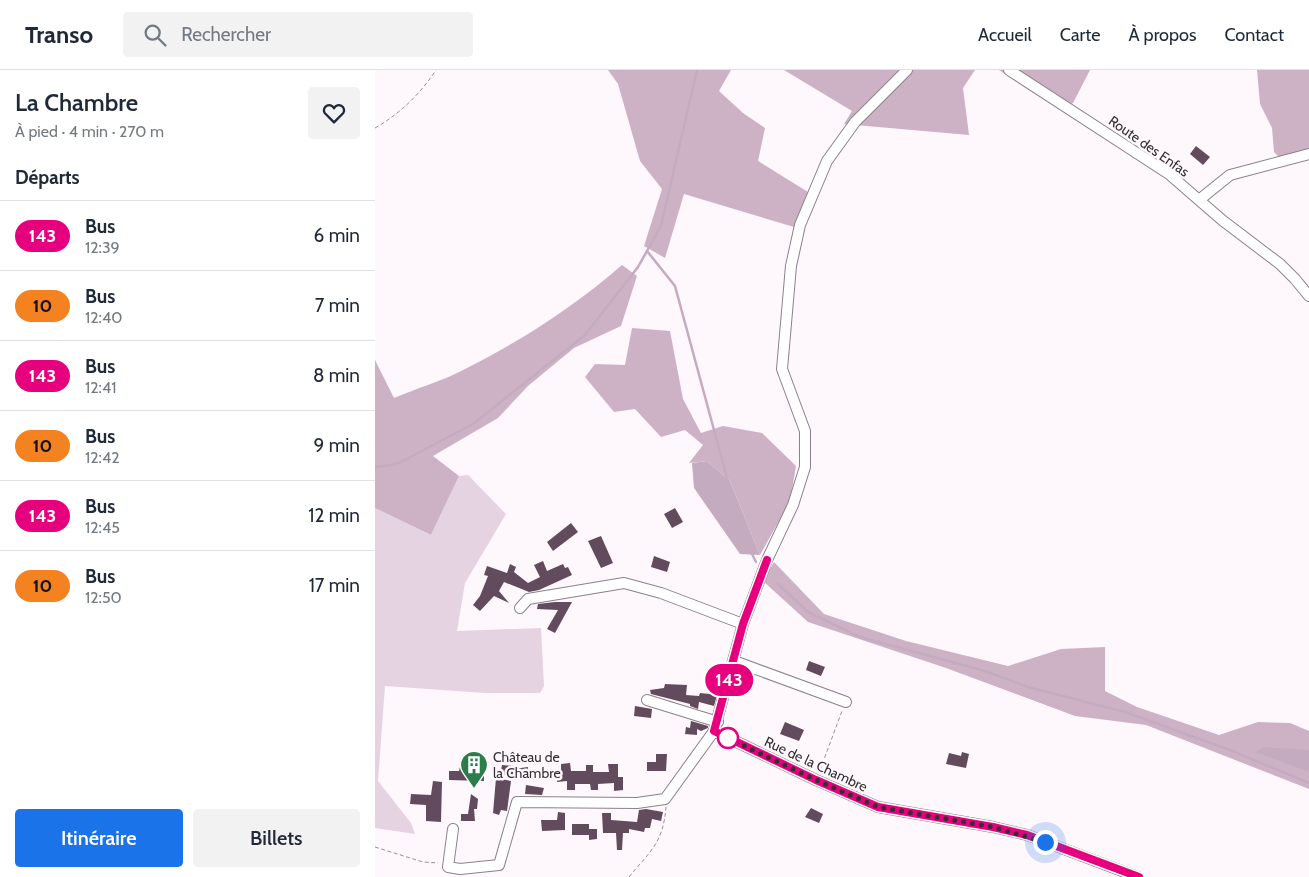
<!DOCTYPE html>
<html lang="fr">
<head>
<meta charset="utf-8">
<style>
  :root { --surface:#fff; --page:#f2f2f3; --text:#1f2937; --muted:#747a83; --line:#e0e1e3; --accent:#1a73e8 }
  body { margin:0; font-family:Cabin,sans-serif; background:var(--page); color:var(--text); height:100vh; display:flex; flex-direction:column; font-size:19px; white-space:nowrap }
  * { box-sizing:border-box; margin:0 }
  p { font-size:16px; color:var(--muted) }
  .icon { flex:none; width:28px; height:28px; fill:none; stroke:currentColor; stroke-width:2; stroke-linecap:round; stroke-linejoin:round }
  .map { position:relative; flex:1; overflow:hidden }
  .details { display:flex; flex-direction:column; background:var(--surface); width:375px }
  .details>* { flex:none }
  .badge { padding:0 10px; border-radius:16px; font-size:18px; line-height:32px }
  .you { position:absolute; width:25px; height:25px; margin:-12px; border:4px solid #fff; border-radius:50%; background:#1a73e8; box-shadow:0 0 0 8px #1a73e833 }
  .map>.badge { position:absolute; translate:-50% -50%; box-shadow:0 0 0 2px #fff }
  h2 { padding:0 15px; font-size:19px; line-height:45px }
  .round { display:grid; place-items:center; flex:none; width:52px; height:52px; border-radius:5px; background:var(--page) }
  .summary { display:flex; align-items:center; justify-content:space-between; height:85px; padding:0 15px }
  h1 { font-size:24px; font-weight:600; line-height:38px }
  .primary-button { display:flex; gap:10px; margin-top:auto; padding:10px 15px }
  .primary-button a { flex:1; height:58px; border-radius:5px; background:var(--accent); color:#fff; font-size:20px; font-weight:600; line-height:58px; text-align:center }
  .primary-button a+a { background:var(--page); color:var(--text) }
  ul { padding:0; list-style:none }
  li { display:flex; align-items:center; gap:15px; height:70px; padding:0 15px; border-top:1px solid var(--line) }
  li div { flex:1 }
  li b { display:block; font-size:19px }
  li em { font-style:normal }
  li .badge { min-width:55px; font-weight:700; text-align:center }
  header { display:flex; align-items:center; gap:30px; box-sizing:border-box; height:70px; padding:0 25px; background:var(--surface); border-bottom:1px solid var(--line) }
  header strong { font-size:24px }
  nav { display:flex; gap:28px; margin-inline-start:auto; font-size:18px }
  .search { width:350px; height:45px; background:var(--page); display:flex; align-items:center; gap:12px; box-sizing:border-box; padding:0 18px; border-radius:5px; color:var(--muted); font-size:19px }
  main { display:flex; flex:1; min-height:0 }
  .map>svg:first-child { display:block }
  .green { fill:#e6d3e1 }
  .forest { fill:#cdb2c6 }
  .water { fill:#c5abbf }
  .lines { fill:none; stroke-linecap:round; stroke-linejoin:round }
  .stream { stroke:#c5abbf; stroke-width:2.5 }
  .building { fill:#624b5d }
  .minor-casing { stroke:#8c8189; stroke-width:12 }
  .path { stroke:#979195; stroke-width:1; stroke-dasharray:4 2.5; stroke-linecap:butt }
  .minor { stroke:#fff; stroke-width:10 }
  .line-casing { stroke:#fff; stroke-width:11 }
  .line { stroke:#e6007e; stroke-width:8 }
  .walk { stroke:#342f33; stroke-width:5; stroke-dasharray:0 9 }
  .stop-dot { fill:#fff; stroke:#e6007e; stroke-width:2.5 }
  .labels { text-anchor:middle; dominant-baseline:central; stroke-width:5; stroke-linejoin:round; paint-order:stroke }
  .street-label { font-size:14px; fill:#342f33; stroke:#fef7fc }
  .poi-label { font-size:14px; fill:#342f33; stroke:#fef7fc; text-anchor:start }
</style>
</head>
<body>
<header>
<strong>Transo</strong>
<div class="search"><svg class="icon" aria-label="search" viewBox="0 0 24 24"><circle cx="10" cy="10" r="6"/><path d="M15 15l6 6"/></svg>Rechercher</div>
<nav><a>Accueil</a><a>Carte</a><a>À propos</a><a>Contact</a></nav>
</header>
<main>
<section class="details">
<div class="summary"><div><h1>La Chambre</h1><p>À pied · 4 min · 270 m</p></div><a class="round"><svg class="icon" aria-label="heart" viewBox="0 0 24 24"><path d="M12 20l-8-8c-3-5 5-10 8-4 3-6 11-1 8 4z"/></svg></a></div>
<h2>Départs</h2>
<ul>
<li><span class="badge" style="background:#e6007e;color:#fff">143</span><div><b>Bus</b><p>12:39</p></div><em>6 min</em></li>
<li><span class="badge" style="background:#f58220;color:#111">10</span><div><b>Bus</b><p>12:40</p></div><em>7 min</em></li>
<li><span class="badge" style="background:#e6007e;color:#fff">143</span><div><b>Bus</b><p>12:41</p></div><em>8 min</em></li>
<li><span class="badge" style="background:#f58220;color:#111">10</span><div><b>Bus</b><p>12:42</p></div><em>9 min</em></li>
<li><span class="badge" style="background:#e6007e;color:#fff">143</span><div><b>Bus</b><p>12:45</p></div><em>12 min</em></li>
<li><span class="badge" style="background:#f58220;color:#111">10</span><div><b>Bus</b><p>12:50</p></div><em>17 min</em></li>
</ul>
<div class="primary-button"><a>Itinéraire</a><a>Billets</a></div>
</section>
<div class="map">
<svg width="934" height="807" viewBox="0 0 934 807">
  <rect width="100%" height="100%" fill="#fef7fc"/>
  <path class="green" d="M93,405l38,39 -41,69 -8,48 84,-3 3,58 -4,7h-55l-100,-7 -7,95 33,42 4,11 -40,-6v-320l56,27 28,-59z"/>
  <path class="forest" d="M233,0h123l-12,21 24,22 22,15 -7,33 50,31 -14,35 -110,-33 -19,64 -21,-12 18,-57 -22,-28 -22,-77z
    M409,0h191l-12,18 6,47 -125,-11 8,-13z
    M624,0h91l-17,33 -14,6z
    M882,0h52v81l-29,7 -6,-6 -2,-24 -12,-24z
    M247,195l15,11 -16,50 -47,22 -46,38 -30,32 -65,38 26,20 -28,59 -56,-27v-148l19,38c23,-10 49,-17 71,-29 56,-28 110,-63 157,-104z
    M257,258l38,3 13,68 18,34 22,-7 39,7 34,33 -6,35 -30,54 -30,-74 -23,-20 -18,2 14,-18 -18,-15 -24,7 -26,-28 -21,3 -29,-35 10,-13 30,1z
    M399,492l50,52 82,27 102,25 53,-17 44,-2v44l32,16 82,28 39,-13 32,1 19,8v58l-163,-64 -71,-9 -129,-48 -138,-46 -45,-41z"/>
  <path class="water" d="M332,391l23,20 30,74 -20,-1 -46,-66 -2,-25z
    M889,677l45,3v22l-53,-20z"/>
  <g class="lines">
    <path class="stream" d="M272,181l28,35 52,192
      M0,397l22,-3 76,-40 112,-89 53,-68 23,-41 36,-156
      M376,482l5,10
      M403,514l30,28 52,25 125,34 43,16 97,25 105,38 79,33"/>
  </g>
  <path class="building" d="M821,76l14,11 -7,8 -13,-11z
    M300,438l8,14 -11,6 -8,-14z
    M196,453l7,9 -25,19 -6,-9z
    M226,466l12,27 -12,5 -13,-27z
    M279,486l16,6 -3,10 -16,-5z
    M168,491l4,10 16,-7 2,4 3,-1 4,8 -33,15 -10,2 -25,-10 -5,9 10,12 -15,-7 -14,15 -7,-6 7,-9 8,-20 -4,-1 3,-9 20,7 3,-9 6,3 -2,5 14,11 12,-6 -6,-12z
    M180,532h17l-17,31 -8,-4 11,-19 -21,-1 1,-5z
    M434,591l16,6 -4,9 -15,-6z
    M290,614l22,1 -1,10 13,1 1,-3 10,1 1,-5 7,2 -4,15 -15,-4 -1,7 -8,-3v-2l-39,-10 -1,-4 14,-2z
    M260,636l17,3 -1,9 -17,-2z
    M316,651l17,5v2l-7,3 -4,-2v6l-12,-1 1,-7 4,1z
    M410,652l19,8 -5,11 -19,-7z
    M587,682l7,2 -3,14 -20,-4 3,-11 12,3z
    M281,684h11l-1,17h-19v-9h9z
    M195,693l1,8h15v-6h7v7h16l-1,-8h10v13h5v13l-9,1v-8l-16,1v6h-7l-1,-6h-15v6h-8v-9l-10,1v-11h4v-7z
    M127,695l12,1v3l14,-2v7l-28,1z
    M85,697l10,1v3h14v10l-35,-1v-9h10z
    M121,708l15,3 -4,30 -6,-1 -2,5 -6,-2z
    M58,711l9,1 -1,40 -15,-1v-16l-16,-1 1,-10 20,1z
    M151,715l18,3 -2,7 -17,-1z
    M96,724l7,5 -1,10h-3l1,12h-14v-7h7z
    M436,738l12,6 -4,9 -14,-6z
    M271,739l17,3 -2,9 -9,-2 -2,9h-5l-1,4 -15,-3v4h-6l-1,17h-5l-1,-17h-13l-1,-20h9v7l26,2 2,-12z
    M183,742l7,1v17l-23,1 -1,-11h16z
    M197,754h17v5h8v10l-8,1v-5h-17z"/>
  <g class="lines">
    <defs>
      <path id="minor" d="M634,0l160,104 53,46 58,44 15,15 14,17
        M824,130l31,-25 79,-21
        M145,538l8,-9 96,-16 37,10 82,31
        M359,591l112,41
        M272,630l71,22
        M339,661l102,49 62,27 115,20 34,8 111,42
        M78,759l-5,38 12,2 39,-4 18,-63 120,1 28,-4 49,-68 29,-107 24,-64 26,-55 12,-38v-36l-23,-62 9,-103 9,-41 27,-64 28,-39 52,-52"/>
    </defs>
    <use href="#minor" class="minor-casing"/>
    <path class="path" d="M0,58c26,-15 45,-34 61,-58
      M445,700l22,-59
      M0,777l48,15 15,1
      M254,807c21,-26 34,-33 37,-70"/>
    <use href="#minor" class="minor"/>
  </g>
  <g class="lines">
    <defs>
      <path id="line" d="M392,490l-24,64 -29,107 102,49 62,27 115,20 34,8 112,42"/>
    </defs>
    <use href="#line" class="line-casing"/>
    <use href="#line" class="line"/>
    <path class="walk" d="M353,668l88,42 62,27 115,20 52,15"/>
  </g>
  <defs>
    <symbol id="building-pin" viewBox="-11 -11 22 30"><path d="M0 17L-7.5 6A9.5 9.5 0 1 1 7.5 6Z" fill="#2c7c4c" stroke="#fef7fc"/><path d="M-4-6H4V6H1V3H-1V6H-4ZM-2.5-4.3h1.7v1.8h-1.7ZM.8-4.3h1.7v1.8H.8ZM-2.5-1h1.7V.8h-1.7ZM.8-1h1.7V.8H.8Z" fill="#fff"/></symbol>
  </defs>
  <g fill-rule="evenodd">
    <use href="#building-pin" x="83" y="679" width="32" height="43"/>
  </g>
  <circle class="stop-dot" cx="353" cy="668" r="10"/>
  <g class="labels">
    <g class="street-label">
      <text transform="translate(774 76) rotate(35)">Route des Enfas</text>
      <text transform="translate(441 694) rotate(25)">Rue de la Chambre</text>
    </g>
    <g class="poi-label">
      <text x="118" y="687">Château de<tspan x="118" dy="16">la Chambre</tspan></text>
    </g>
  </g>
</svg>
<div class="you" style="left:670px;top:772px"></div>
<b class="badge" style="left:354px;top:610px;background:#e6007e;color:#fff">143</b>
</div>
</main>
</body>
</html>
